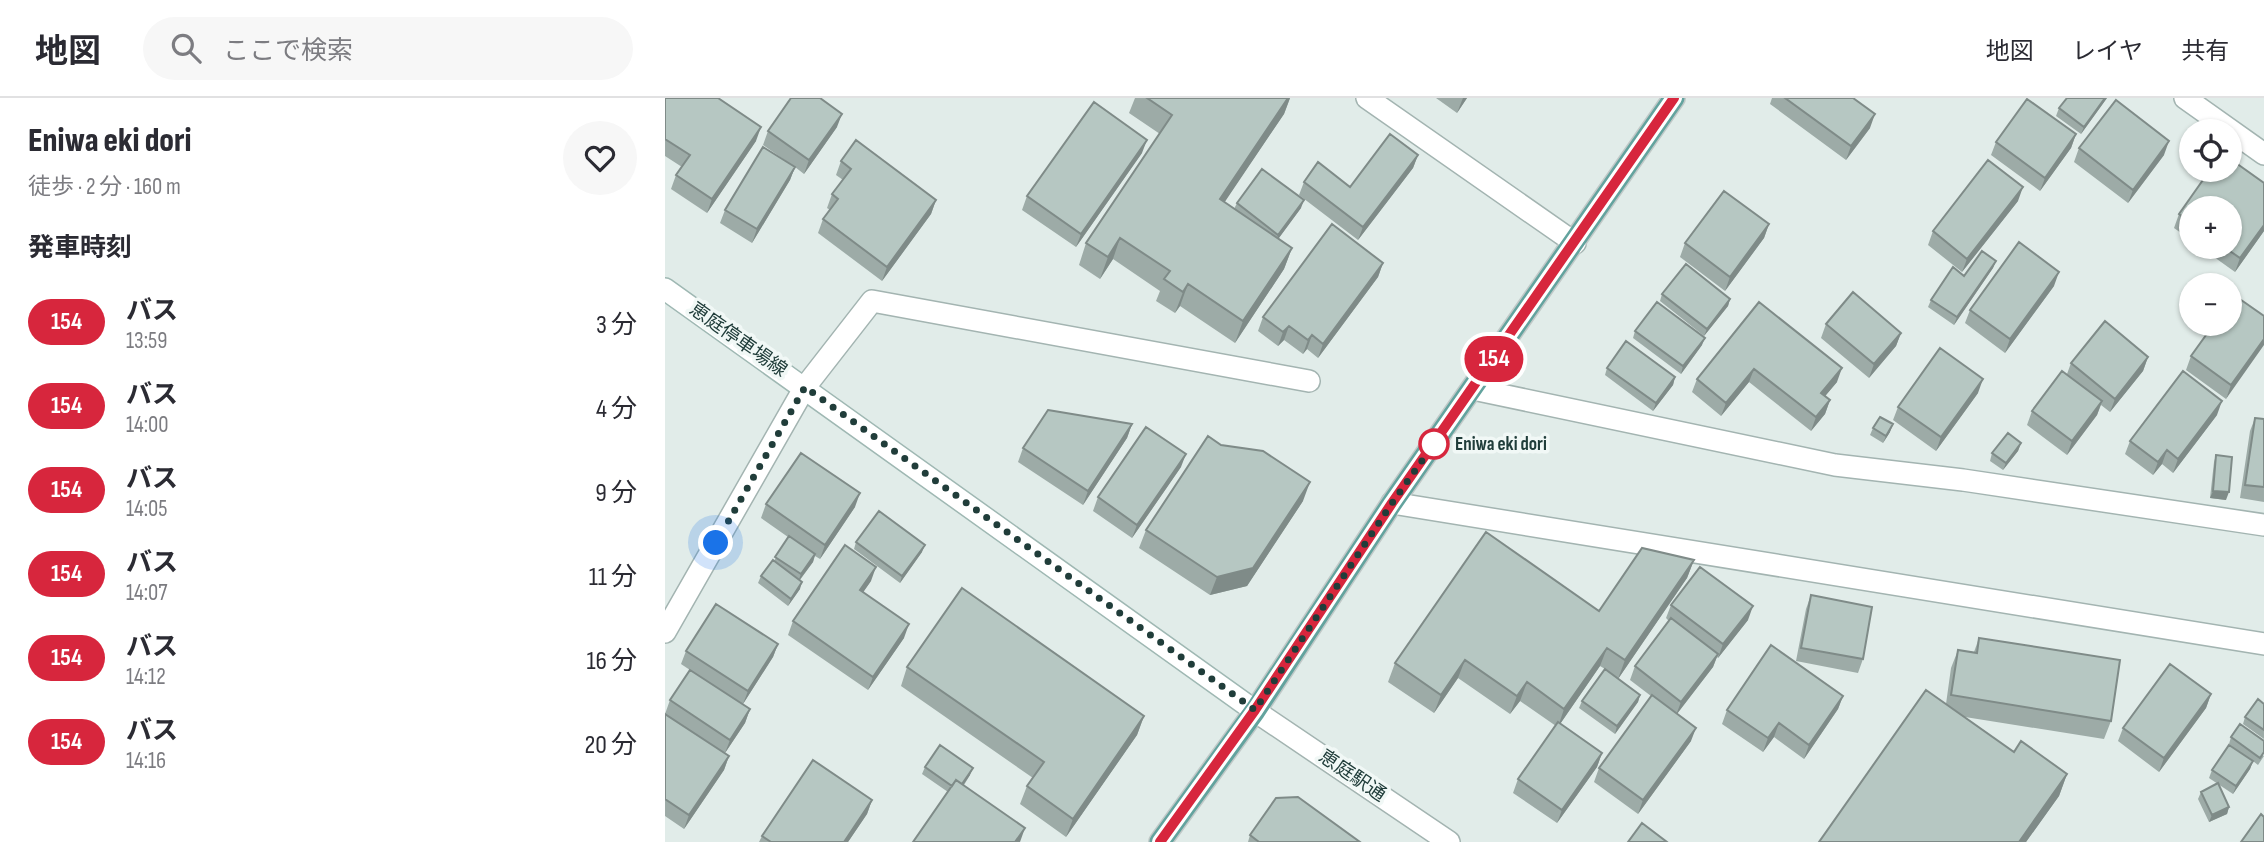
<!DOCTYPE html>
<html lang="ja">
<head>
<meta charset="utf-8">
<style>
  :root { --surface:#fff; --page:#f7f7f7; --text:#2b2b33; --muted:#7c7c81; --line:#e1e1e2 }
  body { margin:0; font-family:"Sofia Sans Condensed","Noto Sans JP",sans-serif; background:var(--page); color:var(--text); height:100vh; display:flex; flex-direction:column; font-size:26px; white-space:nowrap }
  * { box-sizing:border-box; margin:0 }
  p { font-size:23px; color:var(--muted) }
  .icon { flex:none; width:38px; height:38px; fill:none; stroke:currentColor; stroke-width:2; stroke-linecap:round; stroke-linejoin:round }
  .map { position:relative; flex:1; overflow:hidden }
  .details { display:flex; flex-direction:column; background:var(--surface); width:665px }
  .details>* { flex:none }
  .badge { padding:0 14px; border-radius:23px; font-size:24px; line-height:46px }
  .buttons { position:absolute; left:1514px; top:21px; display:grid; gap:14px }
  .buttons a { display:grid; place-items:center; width:63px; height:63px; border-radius:50%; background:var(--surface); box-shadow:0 2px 5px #0004; font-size:35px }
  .you { position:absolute; width:35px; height:35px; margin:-18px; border:5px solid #fff; border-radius:50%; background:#1a73e8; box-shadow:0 0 0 10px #1a73e833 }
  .map>.badge { position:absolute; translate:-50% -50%; box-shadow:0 0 0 4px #fff }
  h2 { padding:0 28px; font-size:26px; line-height:63px }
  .round { display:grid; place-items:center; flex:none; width:74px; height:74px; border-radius:37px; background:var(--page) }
  .summary { display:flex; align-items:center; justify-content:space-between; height:119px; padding:0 28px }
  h1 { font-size:33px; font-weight:800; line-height:52px }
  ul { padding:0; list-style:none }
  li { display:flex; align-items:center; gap:21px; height:84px; padding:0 28px }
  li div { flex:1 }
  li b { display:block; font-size:26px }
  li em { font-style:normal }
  li .badge { min-width:77px; font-weight:700; text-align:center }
  header { display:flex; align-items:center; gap:42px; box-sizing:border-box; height:98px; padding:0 35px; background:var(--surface); border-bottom:2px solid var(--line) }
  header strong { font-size:33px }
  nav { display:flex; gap:38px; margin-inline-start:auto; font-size:24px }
  .search { width:490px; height:63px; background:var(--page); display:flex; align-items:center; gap:18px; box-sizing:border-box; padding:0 24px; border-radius:38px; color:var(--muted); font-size:26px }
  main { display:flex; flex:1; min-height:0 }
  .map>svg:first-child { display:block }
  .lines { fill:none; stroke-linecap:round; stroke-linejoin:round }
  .minor-casing { stroke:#a3b4b1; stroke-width:24 }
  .tertiary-casing { stroke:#a3b4b1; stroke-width:24 }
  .secondary-casing { stroke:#9fb8b3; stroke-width:24 }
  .primary-casing { stroke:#c1c9c8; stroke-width:24 }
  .minor { stroke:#fff; stroke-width:21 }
  .tertiary { stroke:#fff; stroke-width:21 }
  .secondary { stroke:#fff; stroke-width:21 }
  .primary { stroke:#63a39e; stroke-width:21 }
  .wall { fill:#9daba7 }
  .shaded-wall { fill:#7f8b88 }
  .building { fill:#b6c7c2; stroke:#7f8b88; stroke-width:2 }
  .line-casing { stroke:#fff; stroke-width:16 }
  .line { stroke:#d7263d; stroke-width:10 }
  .walk { stroke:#203d3a; stroke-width:7; stroke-dasharray:0 12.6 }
  .stop-dot { fill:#fff; stroke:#d7263d; stroke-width:3.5 }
  .labels { text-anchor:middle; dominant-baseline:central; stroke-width:7; stroke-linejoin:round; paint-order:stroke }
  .street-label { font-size:19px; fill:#203d3a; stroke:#f1f8f6 }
  .stop-label { font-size:19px; font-weight:bold; fill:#203d3a; stroke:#f1f8f6; text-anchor:start }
</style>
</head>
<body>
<header>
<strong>地図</strong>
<div class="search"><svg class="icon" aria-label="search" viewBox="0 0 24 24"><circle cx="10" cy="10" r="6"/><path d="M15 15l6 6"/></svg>ここで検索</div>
<nav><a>地図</a><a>レイヤ</a><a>共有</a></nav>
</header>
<main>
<section class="details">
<div class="summary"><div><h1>Eniwa eki dori</h1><p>徒歩 · 2 分 · 160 m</p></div><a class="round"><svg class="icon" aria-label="heart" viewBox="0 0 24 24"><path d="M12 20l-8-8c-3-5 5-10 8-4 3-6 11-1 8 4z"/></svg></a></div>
<h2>発車時刻</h2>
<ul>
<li><span class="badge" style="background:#d7263d;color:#fff">154</span><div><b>バス</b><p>13:59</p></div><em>3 分</em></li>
<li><span class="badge" style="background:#d7263d;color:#fff">154</span><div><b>バス</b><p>14:00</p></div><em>4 分</em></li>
<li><span class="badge" style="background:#d7263d;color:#fff">154</span><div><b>バス</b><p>14:05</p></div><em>9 分</em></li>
<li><span class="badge" style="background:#d7263d;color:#fff">154</span><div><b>バス</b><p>14:07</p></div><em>11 分</em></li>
<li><span class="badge" style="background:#d7263d;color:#fff">154</span><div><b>バス</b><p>14:12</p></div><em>16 分</em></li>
<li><span class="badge" style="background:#d7263d;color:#fff">154</span><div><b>バス</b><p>14:16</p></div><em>20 分</em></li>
</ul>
</section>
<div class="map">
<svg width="1599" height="744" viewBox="0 0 1599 744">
  <rect width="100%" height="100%" fill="#e1ece9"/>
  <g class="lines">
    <defs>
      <path id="minor" d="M702,0l208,145
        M1520,0l79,56
        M140,289l67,-86 437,80
        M808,291l362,76 128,15 301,45
        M727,405l872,141"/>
      <path id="tertiary" d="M0,534l140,-245
        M590,613l194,131"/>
      <path id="secondary" d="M0,191l590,422"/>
      <path id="primary" d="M495,744l95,-131 137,-208 282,-405"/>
    </defs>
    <use href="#minor" class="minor-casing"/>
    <use href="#tertiary" class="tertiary-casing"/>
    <use href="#secondary" class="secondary-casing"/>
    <use href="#primary" class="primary-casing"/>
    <use href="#minor" class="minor"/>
    <use href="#tertiary" class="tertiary"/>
    <use href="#secondary" class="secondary"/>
    <use href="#primary" class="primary"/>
  </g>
  <path class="wall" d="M0,0l91,43 -49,72 -36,-24 5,-14 6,-8 -17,-11z
    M470,0h155l-6,16 -60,88 10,7 3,-6 64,5 -23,31 14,9 -8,21 -49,74 -55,-37 -5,7 -19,-12 4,-10 -47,-32 -13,20 -21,-14 7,-22 74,-109 -31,-21z
    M771,0h31l-10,15z
    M1107,0h81l17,30 -24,32 -76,-56z
    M1442,0l-26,36 -25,-18 3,-8z
    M172,29l-33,47 -9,-7 -5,13 -38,63 -32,-20 5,-13 61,-49 -23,-16 5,-14z
    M1411,36l-5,14 -31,43 -49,-36 5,-13z
    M1414,50l85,7 -36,48 -54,-41z
    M477,55l-66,94 -54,-37 5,-14z
    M753,57l-5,13 -55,72 -59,-45 5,-13 46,5z
    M1564,60l35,25v48l-29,41 -35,-25h29v-39h-38v32l-17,-12 5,-14 31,-44h19z
    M176,63l95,39 -5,14 -49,67 -64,-48 5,-14 7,-9 -3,-2 5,-14 11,-14 -7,-5z
    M1353,103l-56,71 -34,-27 5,-14z
    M1104,126l-5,14 -39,53 -45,-34 5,-14z
    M1331,163l-3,7 -39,57 -26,-18 3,-7 33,-24z
    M718,165l-5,14 -60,81 -11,-9 -4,5 -19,-14 -6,6 -20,-15 5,-14z
    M1389,188l-49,67 -40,-30 5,-13z
    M997,196l68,5 -2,7 -24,30 -44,-35z
    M1094,204l78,80 -12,14 5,4 -5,14 -14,17 -62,-49 -28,34 -29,-24 5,-13z
    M1599,218l-38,83 -40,-29 5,-14z
    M1161,226l75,9 -5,13 -27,32 -48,-40z
    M970,233l67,14 -21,29 -48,-36z
    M1483,259l-5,14 -33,41 -9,-7 -4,10 -30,40 -40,-30 5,-14 35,-37 4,-11z
    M942,270l68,9 -2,8 -20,26 -48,-36z
    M1313,295l-42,58 -43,-31 5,-13z
    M1552,317l-44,58 -11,-9 -9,11 -28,-21 5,-13z
    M1590,320l9,1v83l-24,-4 10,-67z
    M467,326l-5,14 -44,67 -65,-43 5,-14z
    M1208,330l17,4 -7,11 -13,-8z
    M1356,345l-3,8 -15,19 -13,-9 2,-8z
    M1551,357l10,45 -16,-2 4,-36z
    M516,369l-49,71 -39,-27 5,-14z
    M638,403l-56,85 -37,9 -71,-47 7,-18z
    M101,406l89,3 -35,52 -5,-3 -2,6 -13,18v9l-12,17 -30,-23 3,-7 13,-15 14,-24 -27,-19z
    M191,444l66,10 -22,31 -46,-34z
    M1029,462l-7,18 -69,101 22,16 -2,7 -23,32 -36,-26 3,-7 23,-32 -5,-3 -40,58 42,29 -5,14 -40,56 -44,-30 5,-14 38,-53 -36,-25 -10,13 -52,-36 -24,35 -46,-31 7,-19 204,-52z
    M206,483l-8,11 41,46 -36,52 -80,-55 5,-14z
    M1146,497l52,64 -5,14 -62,-12 10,-52z
    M1006,507l77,15 -30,38 -1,-1 -4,10 -36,47 14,27 -53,73 -44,-32 5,-14 52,-72 -21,-16 5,-14 34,-45 -3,-3z
    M1314,540l132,83 -7,18 -139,-22 49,35 53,22 -8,22 -33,46h-207l127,-138 5,-36 7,-18 16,2z
    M113,546l-5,13 -30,47 7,5 -5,14 -20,30 -60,-39 5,-14 20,-30 -9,-6 5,-13z
    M242,569l237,49 -7,19 -71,102 -46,-33 7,-18 6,-8 -132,-92z
    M1546,596l-5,14 -47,64 -41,-31 5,-13z
    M1178,598l-5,13 -34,50 -30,-22 -11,15 -41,-28 5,-14z
    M1599,606v35l-21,-15 2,-7z
    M0,616l64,42 -5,14 -40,59 -19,-13z
    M1566,639l33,19 -6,9 -5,-4 -3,8 -17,25 -15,-10 11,23 -2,7 -18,8 -11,-23 3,-7 17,-8 -9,-6 3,-8 31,-15 -14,-11z
    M260,669l45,8 -6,10 -16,7 -26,-18z
    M207,702l-5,14 -19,28h-89l3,-6z
    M585,737l110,7h-112z"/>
  <path class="shaded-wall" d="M623,0h2l-6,16 -72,107 8,-22z
    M798,0h4l-10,15z
    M1440,0h2l-26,36 3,-7z
    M177,16l-5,13 -33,47 5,-14z
    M1210,16l-5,14 -24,32 5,-14z
    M96,29l-5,14 -49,72 5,-14z
    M1411,36l-5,14 -31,43 5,-13z
    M482,42l-5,13 -66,94 5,-13z
    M1504,43l-5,14 -36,48 5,-13z
    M753,57l-5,13 -55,72 5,-13z
    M130,69l-5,13 -38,63 5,-14z
    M1358,89l-5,14 -56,71 5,-13z
    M271,102l-5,14 -49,67 5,-14z
    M639,102l-3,8 -25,34 2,-7z
    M1104,126l-5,14 -39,53 5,-14z
    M1599,127v6l-29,41 5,-14z
    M455,140l-7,21 -13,20 8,-22z
    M627,150l-8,21 -49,74 8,-22z
    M1331,163l-3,7 -39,57 3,-8z
    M718,165l-5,14 -60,81 5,-14z
    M1394,174l-5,14 -49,67 5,-14z
    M523,186l-8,22 -5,7 8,-21z
    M1065,201l-2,7 -24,30 3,-7z
    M624,228l-5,14 -6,6 5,-14z
    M1236,235l-5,13 -27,32 5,-14z
    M647,237l-5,14 -4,5 5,-14z
    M1040,240l-3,7 -21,29 2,-8z
    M1599,241v6l-38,54 5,-14z
    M1483,259l-5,14 -33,41 5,-13z
    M1177,270l-5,14 -21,25 5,-14z
    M1089,271l-5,13 -28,34 5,-13z
    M1010,279l-2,8 -20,26 3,-8z
    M1318,281l-5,14 -42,58 5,-14z
    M1165,302l-5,14 -14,17 5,-14z
    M1437,303l-5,14 -30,40 5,-14z
    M1557,303l-5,14 -44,58 5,-14z
    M467,326l-5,14 -44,67 5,-14z
    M1228,326l-3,8 -7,11 3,-7z
    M1356,345l-3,8 -15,19 3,-7z
    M1502,352l-5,14 -9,11 5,-13z
    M521,356l-5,13 -49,71 5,-13z
    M645,384l-7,19 -56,85 -37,9 7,-18z
    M1548,393l16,1 -3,8 -16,-2z
    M195,395l-5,14 -35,52 5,-14z
    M260,447l-3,7 -22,31 2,-7z
    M150,456l-2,8 -15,20 3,-8z
    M1029,462l-7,18 -69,101 7,-19z
    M211,469l-5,14 -16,23 5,-14z
    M137,484l-2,7 -12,17 3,-7z
    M1088,508l-5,14 -30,38 5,-14z
    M244,526l-5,14 -36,52 5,-13z
    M113,546l-5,13 -30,47 5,-13z
    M942,550l-7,18 -42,61 6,-18z
    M1053,556l-5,13 -37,48 5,-13z
    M800,562l-7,18 -24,35 7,-18z
    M862,584l-7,19 -10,13 7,-18z
    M1546,596l-5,14 -47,64 5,-14z
    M975,597l-2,7 -23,32 2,-8z
    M1178,598l-5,13 -34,50 5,-14z
    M85,611l-5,14 -20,30 5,-13z
    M479,618l-7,19 -71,102 7,-18z
    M1114,625l-5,14 -11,15 5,-14z
    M1031,630l-5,13 -53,73 5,-14z
    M937,655l-5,14 -40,56 5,-13z
    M64,658l-5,14 -40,59 5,-14z
    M1588,663l-3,8 -17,25 3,-8z
    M308,670l-3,7 -15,22 3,-7z
    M1402,676l-8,22 -33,46h-7z
    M207,702l-5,14 -19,28h-4z
    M1564,709l-2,7 -18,8 3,-7z
    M360,730l-5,14h-5z"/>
  <path class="building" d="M0,0h53l43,29 -49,72 -36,-24 14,-20 -25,-16z
    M126,0h29l22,16 -33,46 -41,-29z
    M482,0h141l-68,101 72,49 -49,73 -55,-37 -5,8 -19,-13 6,-8 -50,-33 -12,19 -22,-14 86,-128z
    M1120,0h68l22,16 -24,32z
    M1402,0h38l-21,29 -25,-19z
    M1362,1l49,35 -31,44 -49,-36z
    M1451,2l53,41 -36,49 -54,-42z
    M429,4l53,38 -66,94 -54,-38z
    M725,36l28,21 -55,72 -59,-45 14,-20 32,25z
    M191,42l80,60 -49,67 -64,-48 15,-20 -6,-5 19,-25 -10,-8z
    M98,49l32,20 -38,62 -32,-19z
    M1564,60l35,25v42l-24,33 -16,-11h5v-39h-38v15l-12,-9 31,-44h19z
    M1323,62l35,27 -56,72 -34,-28z
    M597,71l42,31 -26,35 -41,-32z
    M1059,93l45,33 -39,53 -45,-34z
    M667,126l51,39 -60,81 -11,-9 -4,5 -19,-14 -6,6 -20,-15z
    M1354,144l40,30 -49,67 -40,-29z
    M1317,153l14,10 -39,56 -26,-17 22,-33 11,9z
    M1021,166l44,35 -23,30 -45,-35z
    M1188,194l48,41 -27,31 -48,-40z
    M1569,197l30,21v23l-33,46 -40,-29 23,-32h15v-22z
    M992,204l48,36 -22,28 -48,-35z
    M1094,204l83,66 -21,25 9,7 -14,17 -62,-48 -28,34 -29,-24z
    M1440,223l43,36 -33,42 -44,-36z
    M961,243l49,36 -19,26 -49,-35z
    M1275,250l43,31 -42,58 -43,-30z
    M1397,273l40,30 -30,40 -40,-30z
    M1518,273l39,30 -44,58 -11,-9 -9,12 -28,-21z
    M383,312l84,14 -44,67 -65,-43z
    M1215,319l13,7 -7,12 -13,-8z
    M1590,320l9,1v68l-19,-2z
    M481,329l40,27 -49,71 -39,-28z
    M1343,335l13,10 -15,20 -14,-10z
    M543,338l13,9 42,6 47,31 -57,86 -36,9 -71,-47z
    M136,355l59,40 -35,52 -59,-41z
    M1551,357l16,2 -3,35 -16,-1z
    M214,413l46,34 -23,31 -46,-34z
    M821,434l113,79 43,-63 52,12 -69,100 -18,-12 -43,61 -37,-27 -10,14 -52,-36 -24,35 -46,-32z
    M124,438l26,18 -14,20 -26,-17z
    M180,447l31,22 -16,23 49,34 -36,53 -80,-56z
    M108,462l29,22 -11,17 -30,-23z
    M1035,469l53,39 -30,38 -52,-39z
    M297,490l182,128 -71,103 -46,-33 17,-24 -137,-95z
    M1146,497l61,12 -9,52 -62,-11z
    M51,506l62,40 -30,47 -62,-40z
    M1006,520l47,36 -37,48 -46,-36z
    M1314,540l141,22 -9,61 -160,-26 7,-45 19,3z
    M1106,547l72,51 -34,49 -30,-22 -11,15 -41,-28z
    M1505,566l41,30 -47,64 -41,-30z
    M940,571l35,26 -23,31 -35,-25z
    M25,572l60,39 -20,31 -60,-40z
    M1261,592l88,62 7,-11 46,33 -48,68h-200z
    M987,597l44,33 -53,72 -44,-32z
    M1593,601l6,5v26l-19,-13z
    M0,616l64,42 -40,59 -24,-16z
    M893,624l44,31 -40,57 -44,-31z
    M1575,626l24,17v11l-4,6 -29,-21z
    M275,647l33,23 -11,16 -6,-4 -4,6 -27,-19z
    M1564,647l24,16 -17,25 -24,-16z
    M148,662l59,40 -28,42h-73l-9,-6z
    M291,682l69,48 -10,14h-102z
    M1553,685l11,24 -17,8 -11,-23z
    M633,699l62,45h-101l-9,-7 26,-37z
    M1596,716l3,3v25h-23z
    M977,725l25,19h-39z"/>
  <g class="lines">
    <defs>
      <path id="line" d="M495,744l95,-132 137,-207 282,-405"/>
    </defs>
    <use href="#line" class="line-casing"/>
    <use href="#line" class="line"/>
    <path class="walk" d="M51,445l89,-156 450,323 137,-207 42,-59"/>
  </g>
  <circle class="stop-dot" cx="769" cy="346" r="14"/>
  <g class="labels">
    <g class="street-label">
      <text transform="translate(73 242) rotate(35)">恵庭停車場線</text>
      <text transform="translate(687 678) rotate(34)">恵庭駅通</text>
    </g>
    <g class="stop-label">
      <text x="790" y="346">Eniwa eki dori</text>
    </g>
  </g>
</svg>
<div class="buttons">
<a><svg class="icon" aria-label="locate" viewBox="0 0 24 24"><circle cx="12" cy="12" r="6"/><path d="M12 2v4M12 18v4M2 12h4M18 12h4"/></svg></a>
<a>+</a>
<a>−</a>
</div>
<div class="you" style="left:51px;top:445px"></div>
<b class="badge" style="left:829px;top:261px;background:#d7263d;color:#fff">154</b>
</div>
</main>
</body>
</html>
